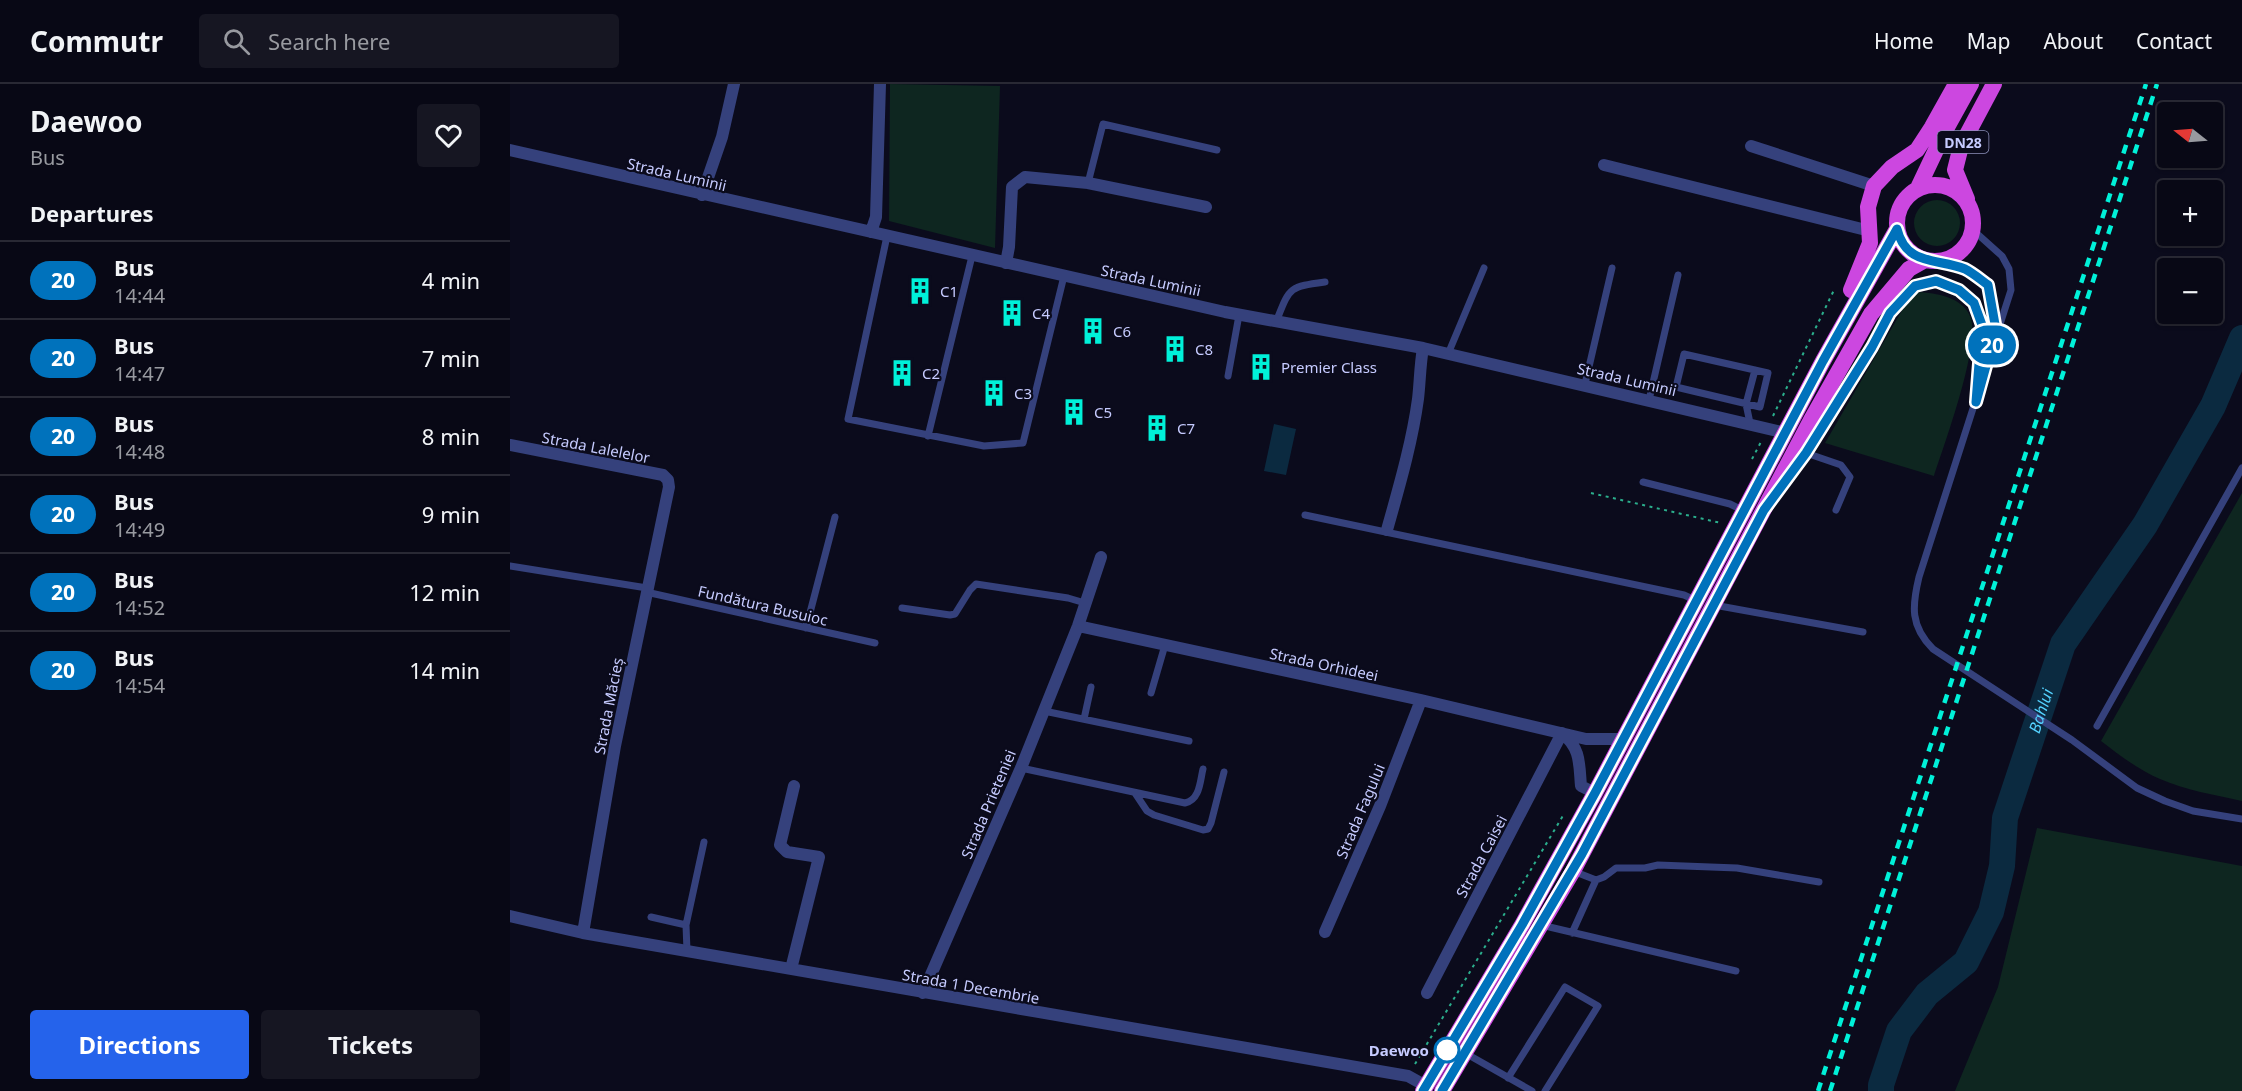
<!DOCTYPE html>
<html lang="en">
<head>
<meta charset="utf-8">
<style>
  :root { --surface:#080815; --page:#161622; --text:#f1f3f6; --muted:#989aa0; --line:#292934; --accent:#2563eb }
  body { margin:0; font-family:"Noto Sans",sans-serif; background:var(--page); color:var(--text); height:100vh; display:flex; flex-direction:column; font-size:22px; white-space:nowrap }
  * { box-sizing:border-box; margin:0 }
  p { font-size:20px; color:var(--muted) }
  .icon { flex:none; width:33px; height:33px; fill:none; stroke:currentColor; stroke-width:2; stroke-linecap:round; stroke-linejoin:round }
  .map { position:relative; flex:1; overflow:hidden }
  .details { display:flex; flex-direction:column; background:var(--surface); width:510px }
  .details>* { flex:none }
  .badge { padding:0 12px; border-radius:20px; font-size:21px; line-height:39px }
  .needle { width:39px; rotate:287deg }
  .controls { position:absolute; left:1647px; top:18px; display:grid; gap:12px }
  .controls a { display:grid; place-items:center; width:66px; height:66px; border-radius:6px; background:var(--surface); box-shadow:0 2px 4px #0004,0 0 0 2px var(--line); font-size:30px }
  .map>.badge { position:absolute; translate:-50% -50%; box-shadow:0 0 0 3px #fff }
  h2 { padding:0 30px; font-size:22px; line-height:54px }
  .round { display:grid; place-items:center; flex:none; width:63px; height:63px; border-radius:6px; background:var(--page) }
  .overview { display:flex; align-items:center; justify-content:space-between; height:102px; padding:0 30px }
  h1 { font-size:28px; font-weight:700; line-height:45px }
  .action { display:flex; gap:12px; margin-top:auto; padding:12px 30px }
  .action a { flex:1; height:69px; border-radius:6px; background:var(--accent); color:#fff; font-size:24px; font-weight:700; line-height:69px; text-align:center }
  .action a+a { background:var(--page); color:var(--text) }
  ul { padding:0; list-style:none }
  li { display:flex; align-items:center; gap:18px; height:78px; padding:0 30px; border-top:2px solid var(--line) }
  li div { flex:1 }
  li b { display:block; font-size:22px }
  li em { font-style:normal }
  li .badge { min-width:66px; font-weight:700; text-align:center }
  header { display:flex; align-items:center; gap:36px; box-sizing:border-box; height:84px; padding:0 30px; background:var(--surface); border-bottom:2px solid var(--line) }
  header strong { font-size:28px }
  nav { display:flex; gap:33px; margin-inline-start:auto; font-size:21px }
  .search { width:420px; height:54px; background:var(--page); display:flex; align-items:center; gap:15px; box-sizing:border-box; padding:0 21px; border-radius:6px; color:var(--muted); font-size:22px }
  main { display:flex; flex:1; min-height:0 }
  .map>svg:first-child { display:block }
  .green { fill:#0e2620 }
  .water { fill:#0b2a40 }
  .lines { fill:none; stroke-linecap:round; stroke-linejoin:round }
  .river { stroke:#0b2a40; stroke-width:26 }
  .path { stroke:#2bae8c; stroke-width:2; stroke-dasharray:3 4.5; stroke-linecap:butt }
  .service { stroke:#35417c; stroke-width:7 }
  .minor { stroke:#35417c; stroke-width:12 }
  .trunk { stroke:#cc47e0; stroke-width:16 }
  .rail { stroke:#00f1d9; stroke-width:4.5; stroke-dasharray:9 8; stroke-linecap:butt }
  .line-casing { stroke:#fff; stroke-width:14 }
  .line { stroke:#0072bc; stroke-width:9 }
  .stop-dot { fill:#fff; stroke:#0072bc; stroke-width:3 }
  .labels { text-anchor:middle; dominant-baseline:central; stroke-width:4.5; stroke-linejoin:round; paint-order:stroke }
  .shield { fill:#0b0b1c; stroke:#8e91bb; stroke-width:1.5 }
  .shield-label { font-size:14px; font-weight:bold; fill:#c6cbff }
  .street-label { font-size:15px; fill:#c6cbff; stroke:#0b0b1c }
  .poi-label { font-size:15px; fill:#c6cbff; stroke:#0b0b1c; text-anchor:start }
  .stop-label { font-size:15px; font-weight:bold; fill:#c6cbff; stroke:#0b0b1c; text-anchor:end }
  .water-label { font-size:16px; font-style:italic; fill:#54d2ff; stroke:#0b0b1c }
</style>
</head>
<body>
<header>
<strong>Commutr</strong>
<div class="search"><svg class="icon" aria-label="search" viewBox="0 0 24 24"><circle cx="10" cy="10" r="6"/><path d="M15 15l6 6"/></svg>Search here</div>
<nav><a>Home</a><a>Map</a><a>About</a><a>Contact</a></nav>
</header>
<main>
<section class="details">
<div class="overview"><div><h1>Daewoo</h1><p>Bus</p></div><a class="round"><svg class="icon" aria-label="heart" viewBox="0 0 24 24"><path d="M12 20l-8-8c-3-5 5-10 8-4 3-6 11-1 8 4z"/></svg></a></div>
<h2>Departures</h2>
<ul>
<li><span class="badge" style="background:#0072bc;color:#fff">20</span><div><b>Bus</b><p>14:44</p></div><em>4 min</em></li>
<li><span class="badge" style="background:#0072bc;color:#fff">20</span><div><b>Bus</b><p>14:47</p></div><em>7 min</em></li>
<li><span class="badge" style="background:#0072bc;color:#fff">20</span><div><b>Bus</b><p>14:48</p></div><em>8 min</em></li>
<li><span class="badge" style="background:#0072bc;color:#fff">20</span><div><b>Bus</b><p>14:49</p></div><em>9 min</em></li>
<li><span class="badge" style="background:#0072bc;color:#fff">20</span><div><b>Bus</b><p>14:52</p></div><em>12 min</em></li>
<li><span class="badge" style="background:#0072bc;color:#fff">20</span><div><b>Bus</b><p>14:54</p></div><em>14 min</em></li>
</ul>
<div class="action"><a>Directions</a><a>Tickets</a></div>
</section>
<div class="map">
<svg width="1732" height="1007" viewBox="0 0 1732 1007">
  <rect width="100%" height="100%" fill="#0b0b1c"/>
  <path class="green" d="M380,0l110,2 -5,162 -106,-27z
    M1404 139a23 23 0 1 1 46 0a23 23 0 1 1-46 0Z
    M1408,208c18,1 44,5 52,24 12,26 -26,129 -36,160l-109,-33 86,-148z
    M1732,409v308c-27,-6 -57,-11 -82,-22 -21,-9 -41,-24 -59,-38z
    M1527,744l205,38v225h-287l43,-104z"/>
  <path class="water" d="M764,340l22,5 -10,46 -22,-4z"/>
  <g class="lines">
    <path class="river" id="s1" d="M1371,1007v-6l18,-54 28,-37 39,-32 25,-50 11,-46 3,-48 58,-174 82,-119 68,-119 29,-68"/>
    <path class="path" d="M1263,332l62,-128
      M1242,375l10,-19
      M1081,409l130,30
      M905,980l149,-250"/>
    <path class="service" d="M578,99l15,-59 114,26
      M1463,146l29,26 7,13 2,21 -92,287c-7,29 -9,49 14,72l139,91 65,48 28,13 28,10 49,8
      M377,152l-39,183 136,27 39,-3 41,-167
      M1429,177l27,9 22,15 8,43
      M766,238c14,-35 12,-35 49,-40
      M938,270l36,-86
      M1174,270l84,19 -8,34 -84,-20z
      M718,292l11,-61
      M1075,300l27,-116
      M1139,316l29,-125
      M1240,339l-4,-19 9,-34
      M418,352l44,-180
      M1296,369l35,12 9,12 -14,33
      M1280,391c30,-40 56,-84 81,-127 10,-16 28,-55 45,-63 14,-6 26,-2 39,4 38,16 24,66 22,98
      M1133,398l87,22 14,7
      M795,431l379,80 13,6
      M0,482l137,22
      M136,508l229,51
      M1204,521l149,27
      M392,524l48,7 5,-1 15,-24 6,-6 92,14 17,5
      M296,544l29,-111
      M641,609l14,-48
      M534,627l145,30
      M574,635l7,-32
      M1587,642l145,-258
      M511,684l164,35c15,-3 15,-22 18,-34
      M625,709l12,18 7,4 49,15 5,-1 3,-6 13,-51
      M1063,787l23,9 8,-3 12,-9h29l13,-3 79,3 82,14
      M141,833l35,8
      M1031,841l195,46
      M1062,849l24,-53
      M177,867l-1,-26 18,-83
      M955,969l67,38
      M998,994l57,-91 33,19 -53,85"/>
    <path class="minor" d="M1241,62l123,40
      M0,66l715,162 198,36 363,85
      M1094,81l266,66
      M192,111l20,-58 12,-53
      M361,148l5,-15 4,-133
      M496,179l3,-16 3,-60 13,-10 63,6 118,24
      M0,361l153,30 5,5 1,7 -54,259 -32,187
      M877,446c12,-43 25,-87 31,-131 2,-17 2,-34 5,-51
      M568,542l343,74 165,39h38
      M1053,650c18,15 16,30 18,52l14,7
      M0,832l73,17 825,143 18,10
      M815,848l55,-126 41,-106
      M281,885l28,-112 -32,-5 -7,-7 14,-59
      M413,909l98,-225 57,-142 23,-69
      M917,909l135,-260"/>
    <path class="trunk" d="M1387 139a38 38 0 1 1 76 0a38 38 0 1 1-76 0Z
      M1408,104l27,-57 26,-47
      M1457,115l-12,-29 6,-24 33,-62
      M1341,206l19,-47 -2,-36 6,-21 18,-19 25,-17 15,-23 24,-43
      M913,1007l99,-166 73,-132 228,-432 74,-132
      M932,1007l131,-220 238,-451 60,-106 38,-45 16,-9"/>
    <path class="rail" d="M1308,1007l328,-1007
      M1320,1007l327,-1007"/>
  </g>
  <g class="lines">
    <defs>
      <path id="line" d="M913,1007l99,-166 73,-132 228,-432 74,-132c9,37 40,29 68,40 8,4 16,11 23,16l8,45 -20,72 6,-77 -8,-22 -15,-13 -23,-9 -21,5 -25,27 -18,34 -66,106 -42,57 -182,344 -140,237"/>
    </defs>
    <use href="#line" class="line-casing"/>
    <use href="#line" class="line"/>
  </g>
  <defs>
    <symbol id="building-bare" viewBox="-9 -9 18 18"><path d="M-4-6H4V6H1V3H-1V6H-4ZM-2.5-4.3h1.7v1.8h-1.7ZM.8-4.3h1.7v1.8H.8ZM-2.5-1h1.7V.8h-1.7ZM.8-1h1.7V.8H.8Z" fill="#00f1d9" stroke="#0b0b1c" stroke-width="2.5" paint-order="stroke"/></symbol>
  </defs>
  <g fill-rule="evenodd">
    <use href="#building-bare" x="391" y="188" width="38" height="38"/>
    <use href="#building-bare" x="483" y="210" width="38" height="38"/>
    <use href="#building-bare" x="564" y="228" width="38" height="38"/>
    <use href="#building-bare" x="646" y="246" width="38" height="38"/>
    <use href="#building-bare" x="732" y="264" width="38" height="38"/>
    <use href="#building-bare" x="373" y="270" width="38" height="38"/>
    <use href="#building-bare" x="465" y="290" width="38" height="38"/>
    <use href="#building-bare" x="545" y="309" width="38" height="38"/>
    <use href="#building-bare" x="628" y="325" width="38" height="38"/>
  </g>
  <circle class="stop-dot" cx="937" cy="966" r="12"/>
  <g class="labels">
    <rect class="shield" x="1427.5" y="47" width="51" height="22" rx="4.5"/>
    <g class="shield-label">
      <text x="1453" y="58">DN28</text>
    </g>
    <g class="street-label">
      <text transform="translate(167 90) rotate(13)">Strada Luminii</text>
      <text transform="translate(641 196) rotate(12)">Strada Luminii</text>
      <text transform="translate(1117 295) rotate(13)">Strada Luminii</text>
      <text transform="translate(86 363) rotate(11)">Strada Lalelelor</text>
      <text transform="translate(253 521) rotate(13)">Fundătura Busuioc</text>
      <text transform="translate(814 580) rotate(12)">Strada Orhideei</text>
      <text transform="translate(98 622) rotate(-79)">Strada Măcieș</text>
      <text transform="translate(478 720) rotate(-67)">Strada Prieteniei</text>
      <text transform="translate(850 727) rotate(-67)">Strada Fagului</text>
      <text transform="translate(971 772) rotate(-62)">Strada Caisei</text>
      <text transform="translate(461 902) rotate(10)">Strada 1 Decembrie</text>
    </g>
    <g class="poi-label">
      <text x="430" y="207">C1</text>
      <text x="522" y="229">C4</text>
      <text x="603" y="247">C6</text>
      <text x="685" y="265">C8</text>
      <text x="771" y="283">Premier Class</text>
      <text x="412" y="289">C2</text>
      <text x="504" y="309">C3</text>
      <text x="584" y="328">C5</text>
      <text x="667" y="344">C7</text>
    </g>
    <g class="stop-label">
      <text x="919" y="966">Daewoo</text>
    </g>
    <g class="water-label">
      <text stroke="none"><textPath href="#s1" startOffset="424">Bahlui</textPath></text>
    </g>
  </g>
</svg>
<div class="controls">
<a><svg class="needle" viewBox="-14 -14 28 28"><path d="M0-13l5 13h-10z" fill="#e53935"/><path d="M0 13l5-13h-10z" fill="#989aa0"/></svg></a>
<a>+</a>
<a>−</a>
</div>
<b class="badge" style="left:1482px;top:261px;background:#0072bc;color:#fff">20</b>
</div>
</main>
</body>
</html>
